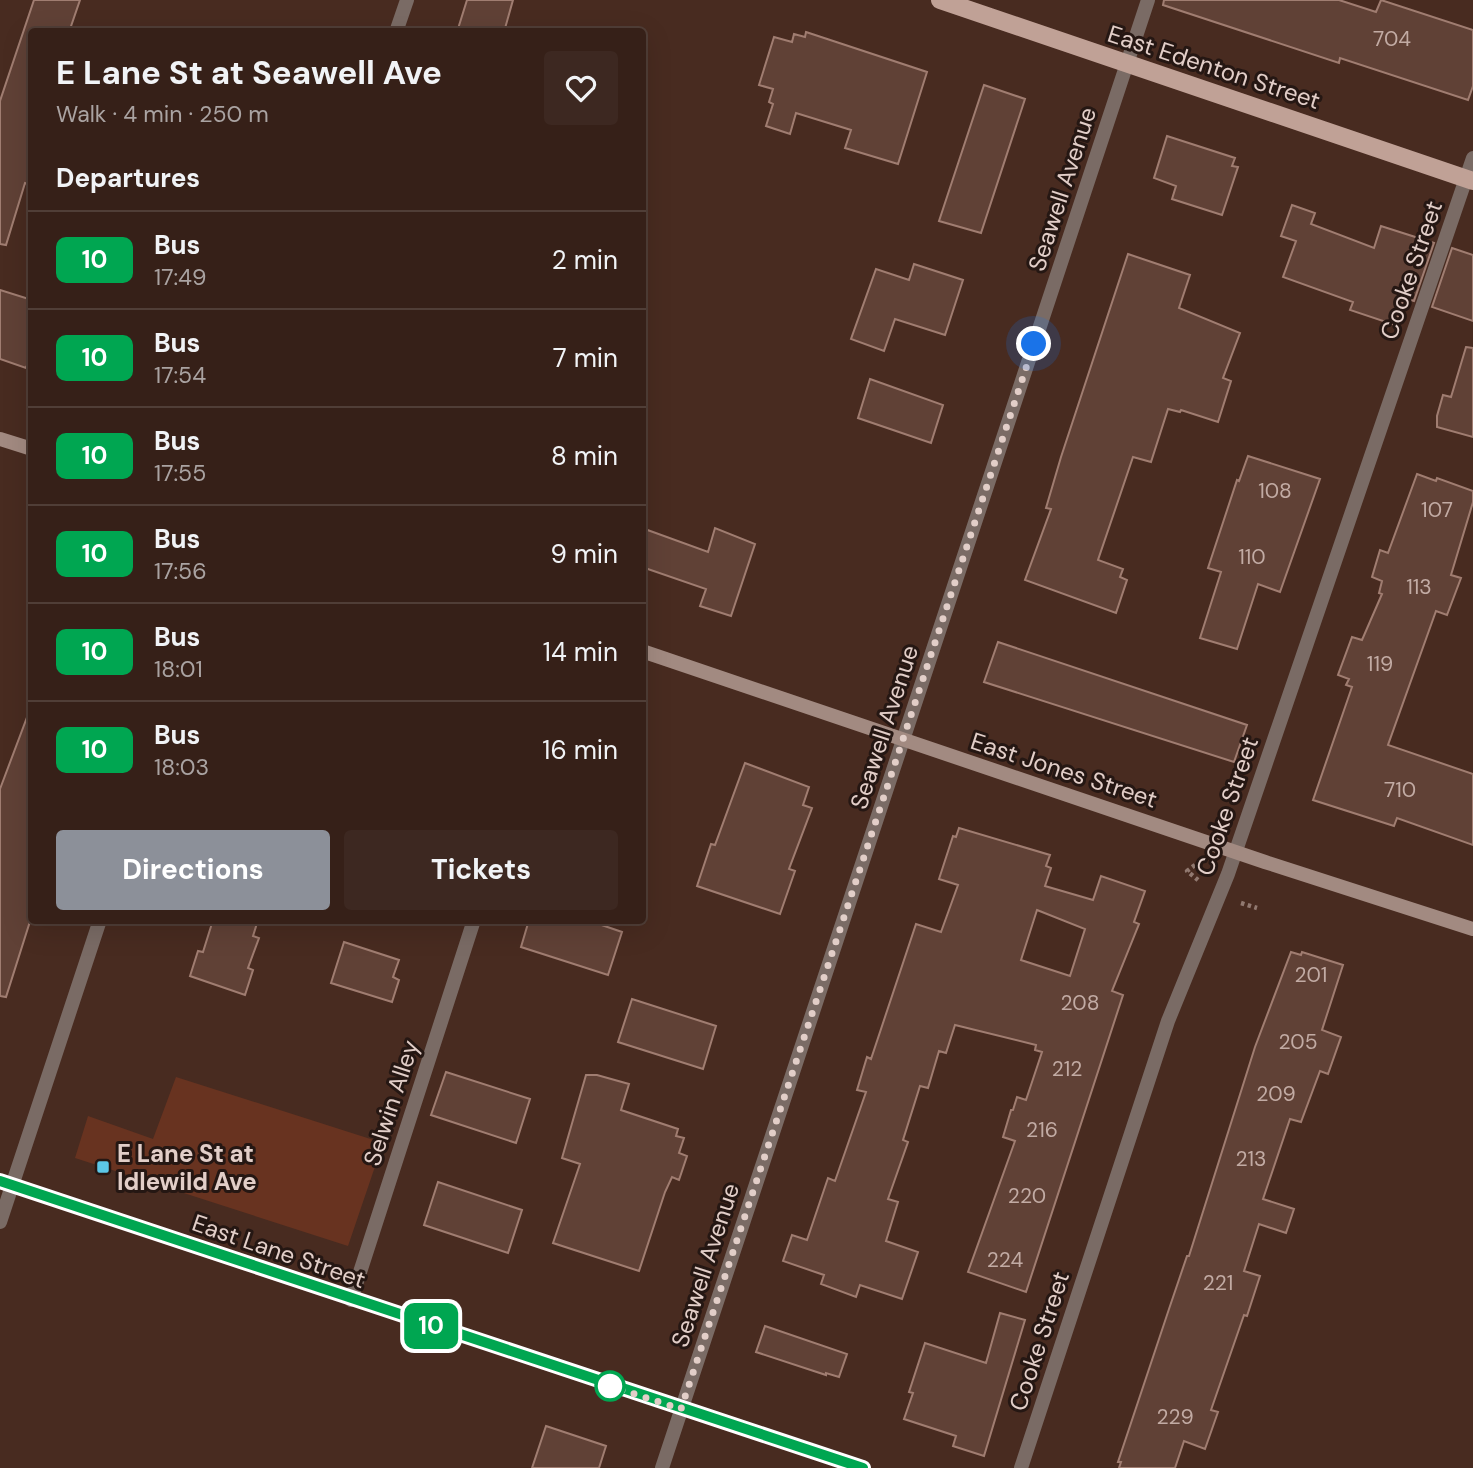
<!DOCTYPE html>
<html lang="en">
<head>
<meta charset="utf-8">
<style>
  :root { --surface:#362018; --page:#3d2821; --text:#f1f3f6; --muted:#aaa3a2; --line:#503e37; --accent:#8c9099 }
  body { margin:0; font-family:"DM Sans",sans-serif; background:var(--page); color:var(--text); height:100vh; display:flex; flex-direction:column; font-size:26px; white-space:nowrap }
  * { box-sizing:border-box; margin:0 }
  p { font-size:23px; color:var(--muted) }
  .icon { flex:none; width:38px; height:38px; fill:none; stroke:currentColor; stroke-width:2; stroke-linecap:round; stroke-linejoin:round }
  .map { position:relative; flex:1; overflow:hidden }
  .panel { position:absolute; left:28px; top:28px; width:618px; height:896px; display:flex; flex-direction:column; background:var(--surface); border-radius:7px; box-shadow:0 7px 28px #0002,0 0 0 2px var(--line) }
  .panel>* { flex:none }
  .badge { padding:0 14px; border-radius:10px; font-size:24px; line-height:46px }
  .you { position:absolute; width:35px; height:35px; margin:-18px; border:5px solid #fff; border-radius:50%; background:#1a73e8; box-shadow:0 0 0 10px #1a73e833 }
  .map>.badge { position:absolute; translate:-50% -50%; box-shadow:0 0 0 4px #fff }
  h2 { padding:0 28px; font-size:26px; line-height:63px }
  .round { display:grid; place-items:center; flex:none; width:74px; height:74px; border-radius:7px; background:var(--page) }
  .headline { display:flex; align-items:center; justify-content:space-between; height:119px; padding:0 28px }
  h1 { font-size:33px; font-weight:700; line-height:52px }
  .button { display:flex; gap:14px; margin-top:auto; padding:14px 28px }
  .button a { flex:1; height:80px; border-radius:7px; background:var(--accent); color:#fff; font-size:28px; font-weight:700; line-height:80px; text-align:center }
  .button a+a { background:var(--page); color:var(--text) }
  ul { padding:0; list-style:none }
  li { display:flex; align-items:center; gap:21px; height:98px; padding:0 28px; border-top:2px solid var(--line) }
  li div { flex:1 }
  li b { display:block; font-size:26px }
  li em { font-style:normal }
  li .badge { min-width:77px; font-weight:700; text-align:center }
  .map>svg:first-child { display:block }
  .green { fill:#683320 }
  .building { fill:#604136; stroke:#a07d71; stroke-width:2; fill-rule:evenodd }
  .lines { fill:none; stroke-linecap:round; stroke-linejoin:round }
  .path { stroke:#917970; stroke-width:4.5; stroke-dasharray:3.5 3.5; stroke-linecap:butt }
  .street { stroke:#7a6b65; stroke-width:14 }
  .secondary { stroke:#a28a81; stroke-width:14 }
  .primary { stroke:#c0a196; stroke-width:18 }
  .line-casing { stroke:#fff; stroke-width:16 }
  .line { stroke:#00a651; stroke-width:10 }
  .walk { stroke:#e2cec8; stroke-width:7; stroke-dasharray:0 12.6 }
  .poi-dot { fill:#5cc7e7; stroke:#251713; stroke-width:2.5 }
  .stop-dot { fill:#fff; stroke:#00a651; stroke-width:3.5 }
  .labels { text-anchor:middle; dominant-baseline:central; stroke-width:6; stroke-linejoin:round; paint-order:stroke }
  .number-label { font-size:21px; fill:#c2aba4 }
  .street-label { font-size:24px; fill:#e2cec8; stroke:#251713 }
  .poi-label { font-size:24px; font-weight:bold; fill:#e2cec8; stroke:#251713; text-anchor:start }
</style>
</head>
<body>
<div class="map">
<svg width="1473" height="1468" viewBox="0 0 1473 1468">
  <rect width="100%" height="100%" fill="#482b20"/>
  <path class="green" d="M176,1077l207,66 -35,103 -273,-88 13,-42 65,23z"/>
  <path class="building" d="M34,0h46l-11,32h-37v153l-7,-2 -19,62 -6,-1v-143z
    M467,0h46l-9,32h-47z
    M1164,0h175l37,12 5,-12 92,30v56l-5,14 -128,-42 -1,5 -176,-58z
    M806,32l121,40 -29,92 -53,-16 6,-18 -55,-17 -6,21 -24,-8 7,-22 -4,-2 4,-13 -14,-4 15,-48 18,5 2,-8 11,3z
    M984,85l41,14 -44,134 -42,-12z
    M1167,136l68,22 -3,8 6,1 -16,48 -50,-16 4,-13 -22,-8z
    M1292,205l23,8 -4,11 63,24 7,-22 53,17 -20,58 -10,-3 -9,27 -45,-15 3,-8 -70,-25 13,-36 -15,-5z
    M1452,248l21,7v66l-41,-14z
    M1128,254l62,21 -11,33 61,25 -17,45 8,3 -13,41 -37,-12 -1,2 -12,-3 -17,53 -18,-5 -35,103 25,9 -3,8 7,3 -11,33 -91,-33 26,-71 -5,-1 15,-51z
    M914,264l49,16 -18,55 -50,-16 -11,32 -33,-12 25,-70 33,11z
    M0,290l32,10v50l-6,18 -26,-9z
    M1466,347l7,1v89l-36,-10v-11l6,-21 8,2z
    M870,379l73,26 -12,38 -73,-25z
    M1248,456l72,23 -40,113 -22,-8 -21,65 -37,-11 21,-66 -13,-4 29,-88 2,1z
    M1417,474l19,7 1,-3 36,13v11l-22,73 10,3 -14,37 -11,-4 -48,134 85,29v71l-76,-27 -3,8 -81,-26 39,-113 -6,-2 3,-6 -11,-4 14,-38 10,3 20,-46 -3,-1 3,-12 -10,-4 8,-27 8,3z
    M642,528l66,24 7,-24 40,16 -24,72 -31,-10 6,-17 -64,-22z
    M998,642l249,83 -13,37 -250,-80z
    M29,712h3v203l-26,82 -6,-1v-207z
    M745,763l64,24 -6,18 9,3 -23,61 6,2 -15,43 -83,-28 14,-42 4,1z
    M959,828l91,27 -4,11 5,2 -6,18 48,14 8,-24 44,15 -11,31 5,2 -27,67 11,4 -97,297 -58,-20 47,-131 -12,-4 8,-27h2l4,-13 9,3 16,-48 -7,-2 1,-5 -81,-20 -9,28 -7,-2 -11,37 -8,-2 -17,54 5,2 -20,57 10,3 -12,39 32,11 -16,47 -42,-14 -4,12 -35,-13 3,-9 -41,-14 9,-26 15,5 21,-62 7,3 31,-89 -9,-2 10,-33 4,2 45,-135 25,8 17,-47 -19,-6 14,-43 3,1zM1037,910l48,19 -15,47 -49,-16z
    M213,920h45l-5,16 6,2 -11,30 5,2 -8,25 -55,-19 8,-25 5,1z
    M529,920h58l35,12 -14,43 -87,-28z
    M344,942l55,18 -6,17 6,3 -7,22 -61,-19z
    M1291,952l10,3 1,-3 41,13 -21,65 19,7 -13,37 -8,-3 -19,51 -11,-3 -27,80 31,10 -8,24 -27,-9 -15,47 16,5 -13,40 -3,-1 -33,95 7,2 -13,37 -21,-8 -9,27h-56l2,-6h-3l51,-153 18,-53h2l66,-209z
    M632,999l84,27 -13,43 -85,-27z
    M446,1072l84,27 -14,44 -85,-28z
    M586,1075h11l32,9 -8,26 57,19 -2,7 8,2 -5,15 8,3 -8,24 -7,-3 -7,15 -26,79 -86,-28 27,-79 -18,-6z
    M438,1182l84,28 -14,43 -84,-28z
    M1000,1313l25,7 -41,136 -31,-10 3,-10 -52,-17 9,-26 -4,-1 16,-49 61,20z
    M765,1326l82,28 -8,23 -13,-4v2l-70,-23z
    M546,1426l60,20 -7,22h-67z"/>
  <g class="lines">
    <path class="path" d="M1195,865l-8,6 11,9
      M1241,903l16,5"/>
    <path class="street" d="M396,32l11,-32
      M0,1222l100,-302
      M351,1300l123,-380
      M662,1468l486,-1468
      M1021,1468l147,-447 60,-147 245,-716"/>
    <path class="secondary" d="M0,439l32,10
      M642,651l623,211 208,67
      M0,1181l863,287"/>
    <path class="primary" d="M940,0l533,181"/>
  </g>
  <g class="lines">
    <defs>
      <path id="line" d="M0,1181l863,287"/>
    </defs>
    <use href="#line" class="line-casing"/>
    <use href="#line" class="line"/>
    <path class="walk" d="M610,1386l71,23 353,-1065"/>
  </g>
  <rect class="poi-dot" x="96" y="1160" width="14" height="14" rx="3.5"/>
  <circle class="stop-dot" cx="610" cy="1386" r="14"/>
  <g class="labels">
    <g class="number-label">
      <text x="1392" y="39">704</text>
      <text x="1275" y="491">108</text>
      <text x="1437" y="510">107</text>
      <text x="1252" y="557">110</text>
      <text x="1419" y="587">113</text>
      <text x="1380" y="664">119</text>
      <text x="1400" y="790">710</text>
      <text x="1311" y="975">201</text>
      <text x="1080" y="1003">208</text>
      <text x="1298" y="1042">205</text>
      <text x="1067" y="1069">212</text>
      <text x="1276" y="1094">209</text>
      <text x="1042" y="1130">216</text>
      <text x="1251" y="1159">213</text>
      <text x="1027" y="1196">220</text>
      <text x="1005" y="1260">224</text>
      <text x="1218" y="1283">221</text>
      <text x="1175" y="1417">229</text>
    </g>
    <g class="street-label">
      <text transform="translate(1214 67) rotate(18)">East Edenton Street</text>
      <text transform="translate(1062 189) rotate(-72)">Seawell Avenue</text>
      <text transform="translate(1411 270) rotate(-71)">Cooke Street</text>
      <text transform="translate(884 727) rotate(-72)">Seawell Avenue</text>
      <text transform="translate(1064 770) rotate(18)">East Jones Street</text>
      <text transform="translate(1227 806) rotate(-71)">Cooke Street</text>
      <text transform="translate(391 1103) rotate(-72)">Selwin Alley</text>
      <text transform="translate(279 1251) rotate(19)">East Lane Street</text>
      <text transform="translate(705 1265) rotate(-72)">Seawell Avenue</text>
      <text transform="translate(1039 1341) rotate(-72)">Cooke Street</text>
    </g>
    <g class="poi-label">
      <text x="117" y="1153">E Lane St at<tspan x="117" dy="28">Idlewild Ave</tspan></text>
    </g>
  </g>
</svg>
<div class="you" style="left:1034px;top:344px"></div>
<b class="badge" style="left:431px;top:1326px;background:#00a651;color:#fff">10</b>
<section class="panel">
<div class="headline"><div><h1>E Lane St at Seawell Ave</h1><p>Walk · 4 min · 250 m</p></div><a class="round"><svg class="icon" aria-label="heart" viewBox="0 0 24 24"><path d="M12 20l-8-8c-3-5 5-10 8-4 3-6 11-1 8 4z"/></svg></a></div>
<h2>Departures</h2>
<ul>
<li><span class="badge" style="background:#00a651;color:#fff">10</span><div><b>Bus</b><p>17:49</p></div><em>2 min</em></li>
<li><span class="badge" style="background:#00a651;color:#fff">10</span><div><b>Bus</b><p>17:54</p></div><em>7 min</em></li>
<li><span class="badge" style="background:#00a651;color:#fff">10</span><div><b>Bus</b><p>17:55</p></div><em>8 min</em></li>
<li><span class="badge" style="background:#00a651;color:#fff">10</span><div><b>Bus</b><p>17:56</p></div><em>9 min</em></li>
<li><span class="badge" style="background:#00a651;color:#fff">10</span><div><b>Bus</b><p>18:01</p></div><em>14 min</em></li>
<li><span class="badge" style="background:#00a651;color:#fff">10</span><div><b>Bus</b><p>18:03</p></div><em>16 min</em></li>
</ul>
<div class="button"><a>Directions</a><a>Tickets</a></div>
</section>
</div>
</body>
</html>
